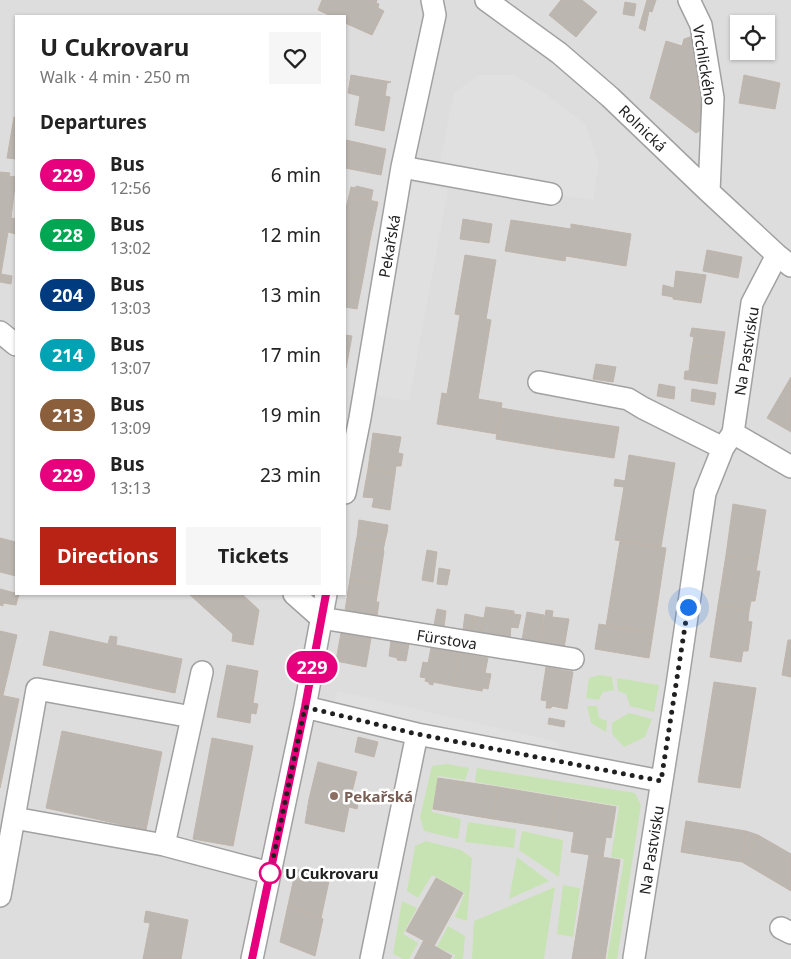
<!DOCTYPE html>
<html lang="en">
<head>
<meta charset="utf-8">
<style>
  :root { --surface:#fff; --page:#f6f6f6; --text:#222; --muted:#767676; --accent:#b92316 }
  body { margin:0; font-family:"Noto Sans",sans-serif; background:var(--page); color:var(--text); height:100vh; display:flex; flex-direction:column; font-size:19px; white-space:nowrap }
  * { box-sizing:border-box; margin:0 }
  p { font-size:16px; color:var(--muted) }
  .icon { flex:none; width:28px; height:28px; fill:none; stroke:currentColor; stroke-width:2; stroke-linecap:round; stroke-linejoin:round }
  .map { position:relative; flex:1; overflow:hidden }
  .sheet { position:absolute; left:15px; top:15px; width:331px; height:580px; display:flex; flex-direction:column; background:var(--surface); border-radius:0px; box-shadow:0 1px 4px #0004 }
  .sheet>* { flex:none }
  .badge { padding:0 10px; border-radius:16px; font-size:18px; line-height:32px }
  .tools { position:absolute; left:730px; top:15px; display:grid; gap:10px }
  .tools a { display:grid; place-items:center; width:45px; height:45px; border-radius:0px; background:var(--surface); box-shadow:0 1px 4px #0004; font-size:25px }
  .you { position:absolute; width:25px; height:25px; margin:-12px; border:4px solid #fff; border-radius:50%; background:#1a73e8; box-shadow:0 0 0 8px #1a73e833 }
  .map>.badge { position:absolute; translate:-50% -50%; box-shadow:0 0 0 2px #fff }
  h2 { padding:0 25px; font-size:19px; line-height:45px }
  .round { display:grid; place-items:center; flex:none; width:52px; height:52px; border-radius:0px; background:var(--page) }
  .headline { display:flex; align-items:center; justify-content:space-between; height:85px; padding:0 25px }
  h1 { font-size:24px; font-weight:700; line-height:38px }
  .primary-button { display:flex; gap:10px; margin-top:auto; padding:10px 25px }
  .primary-button a { flex:1; height:58px; border-radius:0px; background:var(--accent); color:#fff; font-size:20px; font-weight:700; line-height:58px; text-align:center }
  .primary-button a+a { background:var(--page); color:var(--text) }
  ul { padding:0; list-style:none }
  li { display:flex; align-items:center; gap:15px; height:60px; padding:0 25px }
  li div { flex:1 }
  li b { display:block; font-size:19px }
  li em { font-style:normal }
  li .badge { min-width:55px; font-weight:700; text-align:center }
  .map>svg:first-child { display:block }
  .residential { fill:#dedddd; fill-rule:evenodd }
  .grass { fill:#c7e3b3 }
  .parking { fill:#e0e0e0 }
  .building { fill:#bcb6b0; stroke:#bfb5ab }
  .lines { fill:none; stroke-linecap:round; stroke-linejoin:round }
  .minor-casing { stroke:#a1a1a1; stroke-width:24 }
  .minor { stroke:#fff; stroke-width:21 }
  .line-casing { stroke:#fff; stroke-width:11 }
  .line { stroke:#e6007e; stroke-width:8 }
  .walk { stroke:#202020; stroke-width:5; stroke-dasharray:0 9 }
  .education-dot { fill:#8d6e63; stroke:#fff; stroke-width:2 }
  .stop-dot { fill:#fff; stroke:#e6007e; stroke-width:2.5 }
  .labels { text-anchor:middle; dominant-baseline:central; stroke-width:5; stroke-linejoin:round; paint-order:stroke }
  .street-label { font-size:15px; fill:#202020; stroke:#fff }
  .education-label { font-size:15px; font-weight:bold; fill:#785e54; stroke:#fff; text-anchor:start }
  .stop-label { font-size:15px; font-weight:bold; fill:#202020; stroke:#fff; text-anchor:start }
</style>
</head>
<body>
<div class="map">
<svg width="791" height="959" viewBox="0 0 791 959">
  <rect width="100%" height="100%" fill="#efede7"/>
  <path class="residential" d="M0,0h791v959h-791zM16,16h329v578h-329zM739,24h27v27h-27z"/>
  <path class="grass" d="M600,675l12,2 2,13 -11,2 -4,8 -13,-2 3,-20z
    M617,678l42,7 -5,27 -24,-6 -4,-12 -8,-3z
    M597,706l2,12 8,3 -1,11 -15,-9 -4,-17z
    M629,713l23,6 -7,18 -21,10 -12,-13v-11z
    M447,764l22,4 -4,12 -27,-4 -6,36 29,7 -3,20 -34,-8 -4,-14 12,-51z
    M477,768l158,25 6,12 -24,154h-10l17,-100 -13,-2 8,-51 -144,-24z
    M468,822l48,7 -2,19 -49,-6z
    M522,831l41,9 -4,37 -40,-27z
    M426,841l35,9 11,8 -5,63 -12,-4 10,-24 -33,-18 -14,23 -11,-7 8,-45z
    M517,857l32,24 -40,18z
    M563,885l17,3 -7,49 -16,-3z
    M555,887l-11,72h-72l2,-38z
    M402,901l15,7 -14,26 15,9 -9,16h-6l-10,-5z
    M448,926l17,10 -2,23h-10l2,-4 -18,-8z"/>
  <path class="parking" d="M479,75h36l35,22 35,27 14,40 -6,36 -46,-7 -109,-20 16,-80z
    M410,182l38,7 -39,212 -38,-7z
    M337,691l222,51 -1,15 -224,-50z"/>
  <path class="building" d="M322,0h55l-1,3 3,1 -1,4 6,3 -12,24 -27,-12v-7h-14l-13,-6z
    M561,0h21l15,12 -21,25 -27,-22z
    M647,0h9l-4,12 -3,-1 -4,20 -6,-3z
    M625,2l11,2 -2,12 -11,-2z
    M693,36l10,38 -2,56 -5,3 -46,-35 16,-57 16,5 2,-7z
    M351,75l40,7 -4,1 -2,13 5,1 -6,34 -29,-6 5,-29 -12,-3z
    M744,75l36,8 -5,26 -36,-6z
    M14,117h2v42l-9,-1z
    M346,140l40,9 -5,26 -36,-7z
    M0,172l10,1 -1,3 7,1 -5,41 5,1v15l-8,-2 -7,42 11,2 -1,8 -11,-2z
    M356,186l17,4 -2,10 -22,-4 2,-9 5,1z
    M349,196l29,6 -8,38 -25,-5v-27h1z
    M463,219l29,5 -3,19 -29,-4z
    M511,220l60,9v-5l60,10 -5,32 -60,-10 -1,5 -60,-10z
    M345,235l25,5 -7,39 -18,-4z
    M707,250l35,7 -4,21 -35,-7z
    M465,255l31,5 -10,59 5,1 -13,79 24,4 -5,31 -60,-10 5,-31 5,1 13,-79 -5,-1z
    M676,271l30,4 -5,28 -28,-4v-2l-11,-2 1,-10 11,3z
    M345,275l18,4 -6,30 -12,-2z
    M692,328l33,4 -4,26 -30,-4 3,-17 -4,-1z
    M345,335l7,1 -6,32h-1z
    M691,354l30,4 -4,26 -33,-5 1,-8h4z
    M596,364l20,3 -3,15 -20,-3z
    M791,377v55l-24,-14z
    M659,384l16,3 -1,12 -17,-3z
    M692,389l24,4 -2,12 -23,-4z
    M501,408l59,10 -5,31 -59,-10z
    M560,418l59,9 -5,31 -59,-9z
    M373,433l28,4 -3,16 5,1 -2,12h-5l-1,8 -27,-5z
    M629,455l46,8 -14,84 -46,-7 9,-53 -10,-1 1,-7 10,2z
    M368,469l27,5 -5,36 -18,-3 2,-9 -11,-1z
    M733,504l33,6 -8,50 -32,-5z
    M359,520l29,5 -1,8 -29,-4z
    M358,529l29,4 -2,8 -28,-4z
    M357,537l28,4 -2,10 -28,-4z
    M0,538l16,4v34l-16,-4z
    M620,541l46,7 -13,85 -47,-7z
    M355,547l29,4 -5,33 -29,-5z
    M427,550l10,2 -4,30 -11,-2z
    M726,555l32,5 -2,11h4l-5,30h-4l-2,10 -31,-6z
    M439,568l11,2 -3,15 -10,-1z
    M350,579l29,5 -3,18h3l-2,14 -32,-5z
    M0,589l19,5 -3,11 -13,-2v3l-3,-1z
    M189,594h53l17,16 -6,35 -21,-4 1,-7z
    M718,605l31,6 -1,10 4,1 -4,29h-5l-2,11 -31,-5z
    M486,607l28,4v3l7,1 -3,13 -7,-1 -1,11 -29,-5z
    M437,609l9,2 -2,16 -10,-2z
    M546,610l7,1 -1,6 17,2 -5,29 -24,-5z
    M527,612l17,3 -4,28 -18,-3z
    M465,614l9,2 -3,16 -8,-2z
    M474,616l10,2 -3,15 -10,-1z
    M599,624l54,9 -4,25 -54,-9z
    M0,631l17,4 -9,39 -8,-2z
    M50,631l58,13 2,-8 7,1 -1,8 66,14 -7,34 -132,-28z
    M341,633l30,5 -5,29 -30,-6z
    M788,640h3v37l-9,-2z
    M391,641l9,2 -2,15 -9,-2z
    M400,643l9,1 -3,17 -9,-1z
    M431,648l28,5 -6,33 -20,-4v3l-4,-1v-2l-4,-1 1,-3 -6,-1 3,-15 5,1z
    M459,653l29,5 -3,15 6,1 -3,15 -5,-1 -1,3 -29,-5z
    M227,665l31,6 -5,32 5,1 -2,10 -5,-1 -1,10 -33,-6z
    M546,667l27,5 -6,37 -15,-3 -1,2h-5l1,-7 -6,-1z
    M0,672l8,2 -5,21h-3z
    M714,682l42,6 -16,100 -42,-6z
    M0,695l19,4 -19,89z
    M549,718l16,3 -1,6 -16,-3z
    M62,731l100,21 -16,78 -100,-22z
    M358,737l20,5 -4,15 -19,-5z
    M212,738l41,8 -20,100 -40,-7z
    M318,762l39,10 -5,20 8,2 -3,15 -8,-2 -5,25 -39,-9 4,-24z
    M438,778l60,9 -5,32 -60,-10z
    M498,787l59,10 -6,31 -58,-9z
    M557,797l59,10 -5,31 -5,-1 -3,20 -32,-5 3,-20 -23,-4z
    M686,821l60,10 -4,31 -61,-10z
    M746,831l12,4 -16,27z
    M758,835l33,19v37l-49,-29z
    M589,855l31,5 -15,99h-33z
    M296,869l33,12 -8,37 -33,-13z
    M436,878l27,15 -29,53 -28,-15z
    M288,905l35,14 -8,37 -35,-14z
    M146,911l42,9 -7,39h-38l7,-36 -6,-1z
    M424,940l28,16 -2,3h-36z"/>
  <g class="lines">
    <defs>
      <path id="minor" d="M486,0l73,53 51,44 97,93 70,65 14,11
        M689,0l12,25 12,73 -4,94
        M402,167l149,27
        M0,332l16,13
        M539,382l89,17 15,9 80,40
        M733,433l58,34
        M345,493l15,-75 42,-251 33,-152 -3,-15
        M294,594l27,24 252,41
        M202,672l-38,173 106,28
        M305,707l112,27 244,47
        M14,818l150,27
        M0,896l37,-207 155,28
        M781,928l10,5
        M634,958l43,-273 28,-192 18,-45 10,-15 19,-130 25,-48
        M252,959l53,-252 21,-113
        M371,959l46,-225"/>
    </defs>
    <use href="#minor" class="minor-casing"/>
    <use href="#minor" class="minor"/>
  </g>
  <g class="lines">
    <defs>
      <path id="line" d="M252,959l53,-252 21,-113"/>
    </defs>
    <use href="#line" class="line-casing"/>
    <use href="#line" class="line"/>
    <path class="walk" d="M270,873l35,-166 112,27 244,47 27,-174"/>
  </g>
  <circle class="education-dot" cx="334" cy="796" r="5"/>
  <circle class="stop-dot" cx="270" cy="873" r="10"/>
  <g class="labels">
    <g class="street-label">
      <text transform="translate(705 65) rotate(81)">Vrchlického</text>
      <text transform="translate(643 128) rotate(44)">Rolnická</text>
      <text transform="translate(389 246) rotate(-80)">Pekařská</text>
      <text transform="translate(746 351) rotate(-81)">Na Pastvisku</text>
      <text transform="translate(447 639) rotate(9)">Fürstova</text>
      <text transform="translate(651 850) rotate(-81)">Na Pastvisku</text>
    </g>
    <g class="education-label">
      <text x="344" y="796">Pekařská</text>
    </g>
    <g class="stop-label">
      <text x="285" y="873">U Cukrovaru</text>
    </g>
  </g>
</svg>
<div class="tools">
<a><svg class="icon" aria-label="locate" viewBox="0 0 24 24"><circle cx="12" cy="12" r="6"/><path d="M12 2v4M12 18v4M2 12h4M18 12h4"/></svg></a>
</div>
<div class="you" style="left:688px;top:607px"></div>
<b class="badge" style="left:312px;top:667px;background:#e6007e;color:#fff">229</b>
<section class="sheet">
<div class="headline"><div><h1>U Cukrovaru</h1><p>Walk · 4 min · 250 m</p></div><a class="round"><svg class="icon" aria-label="heart" viewBox="0 0 24 24"><path d="M12 20l-8-8c-3-5 5-10 8-4 3-6 11-1 8 4z"/></svg></a></div>
<h2>Departures</h2>
<ul>
<li><span class="badge" style="background:#e6007e;color:#fff">229</span><div><b>Bus</b><p>12:56</p></div><em>6 min</em></li>
<li><span class="badge" style="background:#00a651;color:#fff">228</span><div><b>Bus</b><p>13:02</p></div><em>12 min</em></li>
<li><span class="badge" style="background:#003b80;color:#fff">204</span><div><b>Bus</b><p>13:03</p></div><em>13 min</em></li>
<li><span class="badge" style="background:#00a3b4;color:#fff">214</span><div><b>Bus</b><p>13:07</p></div><em>17 min</em></li>
<li><span class="badge" style="background:#8b5e3c;color:#fff">213</span><div><b>Bus</b><p>13:09</p></div><em>19 min</em></li>
<li><span class="badge" style="background:#e6007e;color:#fff">229</span><div><b>Bus</b><p>13:13</p></div><em>23 min</em></li>
</ul>
<div class="primary-button"><a>Directions</a><a>Tickets</a></div>
</section>
</div>
</body>
</html>
